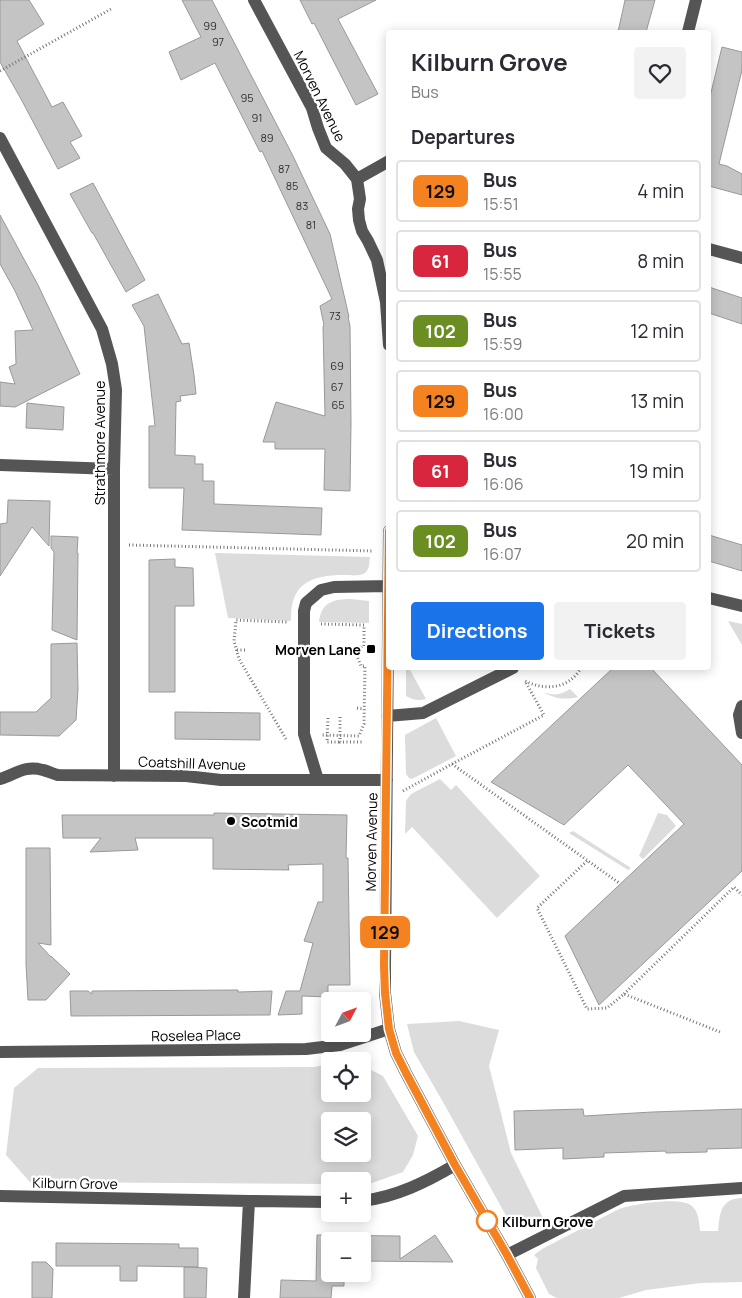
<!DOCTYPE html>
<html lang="en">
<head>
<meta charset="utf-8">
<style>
  :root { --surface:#fff; --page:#f2f2f3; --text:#2b2b33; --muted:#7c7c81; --line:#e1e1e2; --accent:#1a73e8 }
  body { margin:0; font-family:Manrope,sans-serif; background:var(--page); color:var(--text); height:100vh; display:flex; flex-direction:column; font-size:19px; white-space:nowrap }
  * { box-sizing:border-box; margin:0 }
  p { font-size:16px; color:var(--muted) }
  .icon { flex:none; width:28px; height:28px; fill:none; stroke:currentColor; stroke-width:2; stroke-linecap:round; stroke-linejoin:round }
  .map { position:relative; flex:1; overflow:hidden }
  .drawer { position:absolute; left:386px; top:30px; width:325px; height:640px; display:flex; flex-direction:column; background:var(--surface); border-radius:5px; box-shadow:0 2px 12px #0003 }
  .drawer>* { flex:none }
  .badge { padding:0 10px; border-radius:8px; font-size:18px; line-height:32px }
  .needle { width:32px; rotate:49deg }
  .fabs { position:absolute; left:321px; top:992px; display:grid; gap:10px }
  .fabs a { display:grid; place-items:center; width:50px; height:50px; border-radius:5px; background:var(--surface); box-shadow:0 2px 12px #0003; font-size:25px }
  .map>.badge { position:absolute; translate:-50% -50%; box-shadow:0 0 0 2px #fff }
  h2 { padding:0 25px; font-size:19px; line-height:45px }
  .round { display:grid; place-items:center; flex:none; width:52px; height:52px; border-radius:5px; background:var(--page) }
  .summary { display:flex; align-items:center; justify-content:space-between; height:85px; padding:0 25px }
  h1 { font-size:24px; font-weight:700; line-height:38px }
  .button { display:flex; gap:10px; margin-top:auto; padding:10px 25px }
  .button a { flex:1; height:58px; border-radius:5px; background:var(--accent); color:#fff; font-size:20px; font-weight:700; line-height:58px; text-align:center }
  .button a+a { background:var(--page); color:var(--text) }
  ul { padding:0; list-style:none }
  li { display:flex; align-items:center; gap:15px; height:62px; margin:0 10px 8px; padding:0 15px; border:2px solid var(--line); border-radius:5px }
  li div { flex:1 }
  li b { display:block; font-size:19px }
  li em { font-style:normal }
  li .badge { min-width:55px; font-weight:700; text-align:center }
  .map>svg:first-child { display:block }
  .green { fill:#dcdcdc; fill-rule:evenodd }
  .building { fill:#c4c4c4; stroke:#999 }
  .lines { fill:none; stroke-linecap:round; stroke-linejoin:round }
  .path { stroke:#777; stroke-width:3; stroke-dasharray:1 2.5; stroke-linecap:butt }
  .minor { stroke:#555; stroke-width:12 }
  .line-casing { stroke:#fff; stroke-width:11 }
  .line { stroke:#f58220; stroke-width:8 }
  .poi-dot { fill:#000; stroke:#fff; stroke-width:2 }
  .stop-dot { fill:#fff; stroke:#f58220; stroke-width:2.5 }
  .labels { text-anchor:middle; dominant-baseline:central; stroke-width:4.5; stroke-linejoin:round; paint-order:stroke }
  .number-label { font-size:11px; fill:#313131 }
  .street-label { font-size:14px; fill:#000; stroke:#fff }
  .poi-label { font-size:14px; font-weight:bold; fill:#000; stroke:#fff; text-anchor:end }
  .stop-label { font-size:14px; font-weight:bold; fill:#000; stroke:#fff; text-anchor:start }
</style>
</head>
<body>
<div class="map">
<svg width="742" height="1298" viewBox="0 0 742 1298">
  <rect width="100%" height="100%" fill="#fff"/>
  <path class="green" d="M215,553l155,4c-1,5 0,11 -4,15 -5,5 -16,3 -22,3 -34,0 -54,9 -53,46l-63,-3z
    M351,599l18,2v22l-50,-1c2,-20 15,-23 32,-23z
    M728,621l14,3v21z
    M406,668h3l17,31c-8,2 -13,1 -20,-3z
    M570,689l8,8c-13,3 -23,2 -35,-5 11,4 18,3 27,-3z
    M436,718l20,38 -44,23 -3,-1 -3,-4 -1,-39z
    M440,779l11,11 5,-5 84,91 -43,42 -85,-91 -7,7 1,-33 5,-7z
    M658,813l9,2 9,11 -33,33 -4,-3z
    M573,831l58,37 -3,2 -59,-37z
    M459,1021l40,9 -10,36 22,87 32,65c-5,2 -18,11 -23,10 -5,0 -8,-4 -11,-7l-66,-119 -29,-50 -7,-28z
    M330,1064v30h32l1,-28 20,10 35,60 -5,19 -10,17 -31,11 -9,1 -1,-3h-32v3l-300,-2 -24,-27 8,-67 24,-20 276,-1zM330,1121h32v33h-32z
    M742,1198v84l-41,1 -55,7 -27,8h-62l-8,-4 -13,-26 2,-9 -4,-4 8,-6 77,-40c15,-5 61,-13 73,-3 7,7 7,16 8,25h18c2,-18 2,-32 24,-33z"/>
  <path class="building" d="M0,0h29l15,24 -27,17 35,66 11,-5 19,34 -12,6 10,16 -22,11 -37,-70 -21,-37z
    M182,0h30l80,154 38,80 19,83h-1l2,9 1,97 -1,68 -26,-1 1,-41h-50v-7h-12l13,-40 49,14 -2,-90 1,-1 -4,-19 12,-7 -70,-148 -2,1 -45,-89 -34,17 -12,-28 32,-15z
    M300,0h76l-38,19 40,75 -22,11 -42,-82 -2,1z
    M625,0h30l-9,32h-28z
    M722,47l20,5v18l-23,94 8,2 15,8v21l-33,-9v-85z
    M93,183l52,97 -19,12 -33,-59h-1l-22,-39z
    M0,215l38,70 42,89 -65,33 -15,-1v-24l15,2 -6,-17 7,-3 -1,-33 18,-1 -18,-39 -15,-27z
    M709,287l33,11v26l-33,-11z
    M158,294l24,50 7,-1 5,32 2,19 -16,2 1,5 -5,1 -1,53 20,1v8h8v17h11v23l108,4 -1,27 -139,-5 2,-42h-35v-62h6l-11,-100 -12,-21z
    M27,403l37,4 -1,23 -37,-2z
    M8,500l42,1 -1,45 -17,-19 -32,49v-52l7,-1z
    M709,535l33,10v26l-33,-10z
    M51,536l27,1 -1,16h1l-1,87 -25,-10 2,-78 -3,-4z
    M175,559v8l18,1 1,38h-19v86h-26v-132z
    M77,643l1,46 -2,31 -17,16 -59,-1v-23h36l15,-14v-54z
    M613,668h38l91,97v106l-143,134 -34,-69 119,-112 -56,-59 -64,60 -73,-43z
    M175,712l85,1v27l-85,-1z
    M214,813l133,2 -1,43h2l2,127h-22v12l-26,-1v18l-24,1 8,-24h14l13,-48 -9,-2 14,-39h5v-38l-35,1 1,5 -76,-1v-31h-78l3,12 -48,2 11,-14h-38l-1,-23h152z
    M26,848h24l1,97 -13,-2 13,14v-1l19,18 -24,26h-18l-2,-36z
    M238,990v2l34,-1 -2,24 -199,1 -1,-25h18l4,3v-3z
    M583,1109l1,7 68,-4 90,-3v39l-35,1v3l-41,1v-2l-62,2v4l-41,2v-11l-48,2 -1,-39z
    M317,1235l83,1v23l35,-24 18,27 -91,-1v-20h-32v33h14v12h-12l-1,12h-51l1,-18 35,1z
    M56,1243l123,1v4h19v19l-61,-1v15h-17v-15h-64z
    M32,1262h14l7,7 -1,29h-20z
    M184,1267l23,1 -1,30h-22z"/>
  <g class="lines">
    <path class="path" d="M0,71l111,-62
      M129,545l244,6
      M321,624l43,1v21h-2l-6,7 5,13h4l-1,58 -5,12 -37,-1
      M237,650h8
      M357,708l7,1
      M340,717v25h24
      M328,718l-1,24h13
      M286,739l-47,-80 -5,-18 2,-21 51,2
      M452,764l92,-49 -19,-34c20,10 44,8 56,-13
      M403,791l49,-27 167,119
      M587,861l-50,47 50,101 20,-1 17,-14 96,38
      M624,994l110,-107 8,8"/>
    <path class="minor" d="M254,0l58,108 6,20 8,20 19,16 12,15 3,20 -2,10 1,11 3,11 6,10 9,19 9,42 3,43
      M688,32l8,-32
      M0,138l102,191 10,35 4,26 -2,79v307
      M357,179l32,-18
      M709,249l33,9
      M0,465l114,4
      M389,531l-4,435v27l4,36 7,24 10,20 49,92 52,90 23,43
      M709,598l33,8
      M742,706l-3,9 3,18
      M387,716l36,-3 90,-45
      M0,779c16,-5 25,-14 43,-9 5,1 10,4 15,5l128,1 35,4h166
      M318,780l-14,-46v-123l2,-8 15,-13 13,-3 55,-1
      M0,1052l306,-3 34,-4 49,-16
      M0,1196l249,5 81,1
      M362,1201c34,-4 64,-19 93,-36
      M507,1255l117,-59 118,-8
      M244,1298l5,-97"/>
  </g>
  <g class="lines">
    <defs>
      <path id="line" d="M389,531l-5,435 1,27 4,36 7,24 10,20 49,92 52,90 23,43"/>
    </defs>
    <use href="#line" class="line-casing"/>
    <use href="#line" class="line"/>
  </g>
  <g class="poi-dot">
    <rect x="366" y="644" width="10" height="10" rx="2.5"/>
    <circle cx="231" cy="821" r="5"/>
  </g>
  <circle class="stop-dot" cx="487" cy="1221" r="10"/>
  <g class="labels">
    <g class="number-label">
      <text x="210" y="25">99</text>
      <text x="218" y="41">97</text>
      <text x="247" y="97">95</text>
      <text x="257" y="117">91</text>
      <text x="267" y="137">89</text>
      <text x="284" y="168">87</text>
      <text x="292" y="185">85</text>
      <text x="302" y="205">83</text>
      <text x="311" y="224">81</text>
      <text x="335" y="315">73</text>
      <text x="337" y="365">69</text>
      <text x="337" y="386">67</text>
      <text x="338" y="404">65</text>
    </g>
    <g class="street-label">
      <text transform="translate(320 96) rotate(64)">Morven Avenue</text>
      <text transform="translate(99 443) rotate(-90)">Strathmore Avenue</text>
      <text transform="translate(192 763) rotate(2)">Coatshill Avenue</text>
      <text transform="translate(371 842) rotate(-89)">Morven Avenue</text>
      <text transform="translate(196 1035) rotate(-1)">Roselea Place</text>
      <text transform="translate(75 1183) rotate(1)">Kilburn Grove</text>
    </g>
    <g class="poi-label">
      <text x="361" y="649">Morven Lane</text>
      <text x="241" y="821" text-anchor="start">Scotmid</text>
    </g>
    <g class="stop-label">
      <text x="502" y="1221">Kilburn Grove</text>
    </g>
  </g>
</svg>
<div class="fabs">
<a><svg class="needle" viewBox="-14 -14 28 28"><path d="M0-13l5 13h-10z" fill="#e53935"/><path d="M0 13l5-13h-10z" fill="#7c7c81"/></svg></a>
<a><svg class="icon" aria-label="locate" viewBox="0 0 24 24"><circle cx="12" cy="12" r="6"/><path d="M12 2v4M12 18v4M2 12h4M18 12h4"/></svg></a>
<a><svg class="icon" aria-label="layers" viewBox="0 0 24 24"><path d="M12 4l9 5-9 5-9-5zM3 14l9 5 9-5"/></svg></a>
<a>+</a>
<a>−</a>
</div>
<b class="badge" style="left:385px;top:932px;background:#f58220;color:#111">129</b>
<section class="drawer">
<div class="summary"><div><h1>Kilburn Grove</h1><p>Bus</p></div><a class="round"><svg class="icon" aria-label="heart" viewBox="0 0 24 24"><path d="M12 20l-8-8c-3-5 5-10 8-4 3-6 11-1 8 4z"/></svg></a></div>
<h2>Departures</h2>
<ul>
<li><span class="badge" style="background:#f58220;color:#111">129</span><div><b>Bus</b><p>15:51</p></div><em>4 min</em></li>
<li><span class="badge" style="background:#d7263d;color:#fff">61</span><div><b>Bus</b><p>15:55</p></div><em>8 min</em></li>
<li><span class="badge" style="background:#6b8e23;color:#fff">102</span><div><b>Bus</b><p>15:59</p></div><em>12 min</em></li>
<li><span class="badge" style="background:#f58220;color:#111">129</span><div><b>Bus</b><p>16:00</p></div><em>13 min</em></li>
<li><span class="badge" style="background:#d7263d;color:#fff">61</span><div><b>Bus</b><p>16:06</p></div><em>19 min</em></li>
<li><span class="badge" style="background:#6b8e23;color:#fff">102</span><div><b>Bus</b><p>16:07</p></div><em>20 min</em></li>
</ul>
<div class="button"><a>Directions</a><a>Tickets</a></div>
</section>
</div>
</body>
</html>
